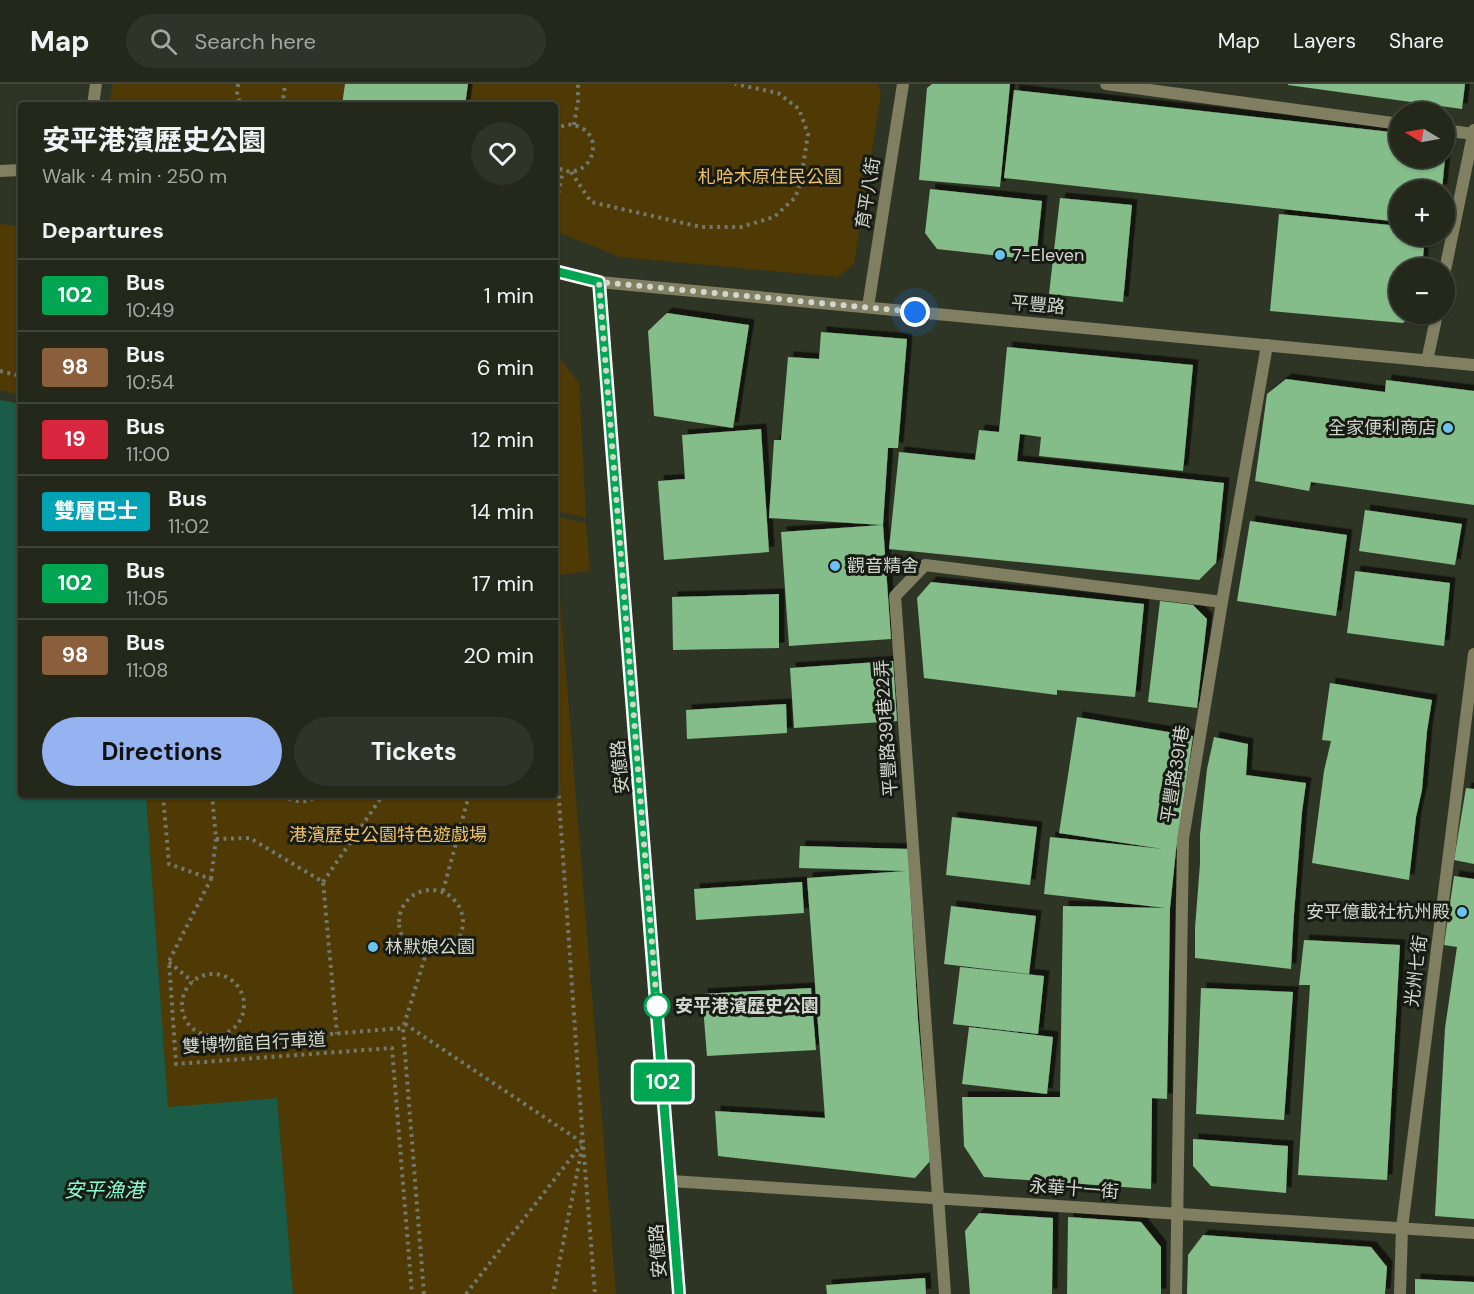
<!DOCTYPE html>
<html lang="en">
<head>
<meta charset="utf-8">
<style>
  :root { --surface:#23281b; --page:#2f3428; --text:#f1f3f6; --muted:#a3a6a3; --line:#40443a; --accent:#95b2f1 }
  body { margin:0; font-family:"DM Sans","Noto Sans TC",sans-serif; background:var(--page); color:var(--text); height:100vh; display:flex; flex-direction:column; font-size:22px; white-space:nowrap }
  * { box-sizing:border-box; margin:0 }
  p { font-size:20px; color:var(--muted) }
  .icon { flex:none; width:33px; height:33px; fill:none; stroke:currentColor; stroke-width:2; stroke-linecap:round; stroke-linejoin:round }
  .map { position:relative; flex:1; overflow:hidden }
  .side { position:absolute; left:18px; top:18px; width:540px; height:696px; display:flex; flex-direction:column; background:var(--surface); border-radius:6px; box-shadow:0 2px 4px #0004,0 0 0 2px var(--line) }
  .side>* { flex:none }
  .badge { padding:0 12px; border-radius:4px; font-size:21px; line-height:39px }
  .needle { width:39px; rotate:280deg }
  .tools { position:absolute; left:1389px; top:18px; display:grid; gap:12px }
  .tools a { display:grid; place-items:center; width:66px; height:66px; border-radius:50%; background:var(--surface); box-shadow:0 2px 4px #0004,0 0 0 2px var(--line); font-size:30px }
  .you { position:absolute; width:30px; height:30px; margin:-15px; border:4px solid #fff; border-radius:50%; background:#1a73e8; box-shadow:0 0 0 9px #1a73e833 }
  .map>.badge { position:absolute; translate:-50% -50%; box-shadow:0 0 0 3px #fff }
  h2 { padding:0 24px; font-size:22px; line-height:54px }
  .round { display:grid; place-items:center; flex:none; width:63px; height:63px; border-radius:32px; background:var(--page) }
  .summary { display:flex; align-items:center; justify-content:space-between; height:102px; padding:0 24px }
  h1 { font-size:28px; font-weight:700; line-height:45px }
  .cta { display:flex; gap:12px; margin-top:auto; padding:12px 24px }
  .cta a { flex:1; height:69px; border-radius:36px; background:var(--accent); color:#111; font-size:24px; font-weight:700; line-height:69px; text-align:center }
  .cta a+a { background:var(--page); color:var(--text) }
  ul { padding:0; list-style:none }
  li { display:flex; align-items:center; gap:18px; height:72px; padding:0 24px; border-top:2px solid var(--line) }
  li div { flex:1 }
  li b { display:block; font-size:22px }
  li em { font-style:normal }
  li .badge { min-width:66px; font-weight:700; text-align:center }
  header { display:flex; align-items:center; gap:36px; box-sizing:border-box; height:84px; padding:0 30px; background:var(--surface); border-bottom:2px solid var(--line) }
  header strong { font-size:28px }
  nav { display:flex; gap:33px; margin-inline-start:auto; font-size:21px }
  .search { width:420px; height:54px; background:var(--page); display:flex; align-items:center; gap:15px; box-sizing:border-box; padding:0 21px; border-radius:33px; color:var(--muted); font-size:22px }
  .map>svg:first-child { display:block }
  .green { fill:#4f3905 }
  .water { fill:#1a5c48 }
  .building { fill:#84bc8a; filter:url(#shadow) }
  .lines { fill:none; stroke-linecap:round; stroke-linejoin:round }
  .path { stroke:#73786a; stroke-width:4; stroke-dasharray:3 4.5; stroke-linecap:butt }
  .minor { stroke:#817f62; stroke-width:12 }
  .tertiary { stroke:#817f62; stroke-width:12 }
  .line-casing { stroke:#fff; stroke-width:14 }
  .line { stroke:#00a651; stroke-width:9 }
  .walk { stroke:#d2d7cc; stroke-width:6; stroke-dasharray:0 10.8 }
  .poi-dot { fill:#69c4f1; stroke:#181b14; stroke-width:2 }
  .stop-dot { fill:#fff; stroke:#00a651; stroke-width:3 }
  .labels { text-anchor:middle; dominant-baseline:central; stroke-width:6; stroke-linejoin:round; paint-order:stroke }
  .park-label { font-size:18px; fill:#efc164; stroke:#181b14 }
  .street-label { font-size:18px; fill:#d2d7cc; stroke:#181b14 }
  .poi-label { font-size:18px; fill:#d2d7cc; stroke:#181b14; text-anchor:start }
  .stop-label { font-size:18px; font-weight:bold; fill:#d2d7cc; stroke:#181b14; text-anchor:start }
  .water-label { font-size:20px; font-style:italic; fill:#87fcd3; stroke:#181b14 }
</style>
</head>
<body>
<header>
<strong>Map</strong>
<div class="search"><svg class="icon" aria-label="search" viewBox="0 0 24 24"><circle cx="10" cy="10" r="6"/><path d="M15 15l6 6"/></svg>Search here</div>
<nav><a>Map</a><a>Layers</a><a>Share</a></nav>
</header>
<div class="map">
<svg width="1474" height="1210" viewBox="0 0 1474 1210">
  <defs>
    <filter id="shadow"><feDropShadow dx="5.5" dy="-5.5" stdDeviation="0" flood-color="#0009"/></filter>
  </defs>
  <rect width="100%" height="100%" fill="#2f3524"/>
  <path class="green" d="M113,0h764l4,8 -27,172 -16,13 -218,-20 -65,-26v-126h-440l-5,-7z
    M0,140l21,2v169l-21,-5z
    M555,268l24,31 7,135 -31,-7z
    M555,432l31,7 4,48 -32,4 58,719h-323l-16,-195 -109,8 -22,-312h409z"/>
  <path class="water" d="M0,316l21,4v391h125l22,312 109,-9 16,196h-293z"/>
  <path class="building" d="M345,0h123l-3,21h-123z
    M932,0h78l-10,103 -81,-7 8,-92z
    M1288,0h177l-3,25 -174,-24z
    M1014,6l386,43v25h45l-3,32h-42v32l-396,-44z
    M930,105l112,12 -6,59 -99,-11 -12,-16z
    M1060,114l72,7 -9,97 -74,-8z
    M1279,130l121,12v10h25l-3,32h-22v46h14l-11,9 -133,-12z
    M667,229l82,12 -16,103 -79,-12 -6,-85z
    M821,248l86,7 -9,109h-10l-5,77 8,114 -102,7 -8,-114 102,-7 -114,-7 5,-78h7l7,-83 31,2z
    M1007,263l186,18 -10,106 -144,-15 2,-19 -21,-3 -3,27 207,22 -8,80 -17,17 -310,-31 10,-97 76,8 4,-30 20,2z
    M1286,295l99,13 1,-12 88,11v114l-163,-23 -2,9 -54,-10 12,-87z
    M761,345l8,123 -105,8 -6,-79 27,-2 -3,-44z
    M1365,426l97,14 -7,41 -96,-14z
    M1250,437l97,14 -11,81 -99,-15z
    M1355,487l95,12 -6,63 -97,-13z
    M931,498l213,22 -9,93 -78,-7v5l-133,-17 -7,-80z
    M779,510v54l-106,2 -1,-53z
    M1160,517l33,4 14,14 -10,89 -49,-6z
    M893,577l4,60 -103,7 -4,-60z
    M1330,599l102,17 -5,31 -5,59 -6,27 -7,63 -97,-17 12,-92 7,-30 -9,-1z
    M786,620l1,29 -100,6 -1,-29z
    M1077,633l116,19 -17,114 -6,58 -3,191 -15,-1 -1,91 -167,-12 -20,-31 -2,-49h98l3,-191 103,2 -122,-14 6,-57 113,12 -104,-16z
    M1214,653l34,7 -2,31 60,8 -4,29 -8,102 -3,55 -96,-11v-30l5,-64v-30l7,-65z
    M1466,704l8,1v75l-20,-4z
    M952,733l85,10 -7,58 -84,-10z
    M800,762l110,3 -1,22 2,32 7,117 12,141 -15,17 -197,-22 -3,-45 110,7 -18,-240 99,-7 -107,-3z
    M1454,792l20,3v340l-39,-3 10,-188 12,-81 -13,-2z
    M802,798l2,31 -108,7 -2,-31z
    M951,822l85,10 -7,58 -85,-10z
    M1304,856l96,5 -13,235 -89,-5 12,-190h-11z
    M960,883l84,9 -6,58 -85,-10z
    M811,904l5,62 -109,6 -5,-62z
    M1201,904l92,4 -9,128 -88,-6z
    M969,943l84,10 -6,57 -85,-10z
    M1193,1055l95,7 -2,47 -75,-7 -18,-20z
    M979,1129l74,5 -1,76h-82l-5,-63z
    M1068,1133l73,5 20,25v47h-94z
    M1203,1151l168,12 16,20 -2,27h-198l1,-39z
    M925,1194l1,16h-99l-1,-9z
    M1415,1195l59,3v12h-59z"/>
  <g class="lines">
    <path class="path" d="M238,0l-1,11 4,10
      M280,21c4,-7 5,-13 4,-21
      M574,41l4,-25v-16
      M555,47c7,-6 14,-8 22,-5 33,11 10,62 -22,40
      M571,88l20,30 110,25h40l33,-10 21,-19 5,-13 8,-51 -9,-25 -21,-16 -43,-9
      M555,124l8,-37
      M0,287l21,5
      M555,659l28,400 12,151
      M163,711l6,69 42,15 -42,82 7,103 216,-16 20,246
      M282,711c12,7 24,10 36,0
      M216,755l34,-1 73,44 14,152
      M211,795l5,-40 -4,-44
      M323,798l60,-87
      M399 838a32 32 0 1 1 64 0a32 32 0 1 1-64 0Z
      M443,807l26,-96
      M169,878l24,20
      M182 921a31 31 0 1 1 62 0a31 31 0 1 1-62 0Z
      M405,940l178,119 -30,151
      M211,952v8l192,-16
      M424,1210l-21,-266 23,-74
      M466,1210l115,-149"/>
    <path class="minor" d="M1106,0l294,40
      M93,21l3,-21
      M1444,46l29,4
      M1444,191l30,-145
      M868,223l35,-223
      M1427,277l10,-47
      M671,1097l803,52
      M945,1210l-50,-698 30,-31 297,37
      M1176,1210l7,-455 39,-237 45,-257
      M1400,1210l2,-66 72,-574"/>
    <path class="tertiary" d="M0,87l21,-1
      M555,187l44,11 875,83
      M599,198l80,1012"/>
  </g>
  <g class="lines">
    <defs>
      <path id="line" d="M555,187l44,11 80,1012"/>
    </defs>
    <use href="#line" class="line-casing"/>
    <use href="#line" class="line"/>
    <path class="walk" d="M657,922l-58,-724 316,30"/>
  </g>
  <g class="poi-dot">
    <circle cx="1000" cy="171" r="6"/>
    <circle cx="1448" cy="344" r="6"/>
    <circle cx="835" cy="482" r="6"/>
    <circle cx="1462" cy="828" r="6"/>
    <circle cx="373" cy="863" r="6"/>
  </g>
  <circle class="stop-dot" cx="657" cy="922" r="12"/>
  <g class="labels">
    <g class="park-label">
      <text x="770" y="93">札哈木原住民公園</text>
      <text x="388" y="751">港濱歷史公園特色遊戲場</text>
    </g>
    <g class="street-label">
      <text transform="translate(868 109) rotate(-81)">育平八街</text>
      <text transform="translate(1038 221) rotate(5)">平豐路</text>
      <text transform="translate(886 644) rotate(-94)">平豐路391巷22弄</text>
      <text transform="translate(620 683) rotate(-95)">安億路</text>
      <text transform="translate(1175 690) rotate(-81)">平豐路391巷</text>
      <text transform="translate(1416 887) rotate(-83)">光州七街</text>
      <text transform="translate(254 959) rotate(-3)">雙博物館自行車道</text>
      <text transform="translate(1074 1105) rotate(4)">永華十一街</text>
      <text transform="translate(658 1167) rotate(-94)">安億路</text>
    </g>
    <g class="poi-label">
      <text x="1012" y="171">7-Eleven</text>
      <text x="1436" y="344" text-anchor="end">全家便利商店</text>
      <text x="847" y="482">觀音精舍</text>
      <text x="1450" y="828" text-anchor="end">安平億載社杭州殿</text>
      <text x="385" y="863">林默娘公園</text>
    </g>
    <g class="stop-label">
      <text x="675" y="922">安平港濱歷史公園</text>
    </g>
    <g class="water-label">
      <text x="104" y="1106">安平漁港</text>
    </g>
  </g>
</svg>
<div class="tools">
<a><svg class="needle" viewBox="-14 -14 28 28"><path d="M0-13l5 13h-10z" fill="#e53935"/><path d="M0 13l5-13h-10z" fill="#a3a6a3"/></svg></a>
<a>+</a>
<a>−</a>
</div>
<div class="you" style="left:915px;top:228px"></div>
<b class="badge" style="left:663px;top:998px;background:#00a651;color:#fff">102</b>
<section class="side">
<div class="summary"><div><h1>安平港濱歷史公園</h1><p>Walk · 4 min · 250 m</p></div><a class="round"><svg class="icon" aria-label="heart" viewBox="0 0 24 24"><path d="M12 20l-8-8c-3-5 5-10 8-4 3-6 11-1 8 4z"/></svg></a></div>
<h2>Departures</h2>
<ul>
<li><span class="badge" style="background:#00a651;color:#fff">102</span><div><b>Bus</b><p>10:49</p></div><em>1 min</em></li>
<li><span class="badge" style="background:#8b5e3c;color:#fff">98</span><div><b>Bus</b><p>10:54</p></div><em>6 min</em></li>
<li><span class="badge" style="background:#d7263d;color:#fff">19</span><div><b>Bus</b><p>11:00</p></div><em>12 min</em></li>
<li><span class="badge" style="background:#00a3b4;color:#fff">雙層巴士</span><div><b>Bus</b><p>11:02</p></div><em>14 min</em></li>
<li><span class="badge" style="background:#00a651;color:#fff">102</span><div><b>Bus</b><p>11:05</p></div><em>17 min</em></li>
<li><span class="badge" style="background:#8b5e3c;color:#fff">98</span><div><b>Bus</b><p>11:08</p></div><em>20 min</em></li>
</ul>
<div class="cta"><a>Directions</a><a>Tickets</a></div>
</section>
</div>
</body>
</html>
